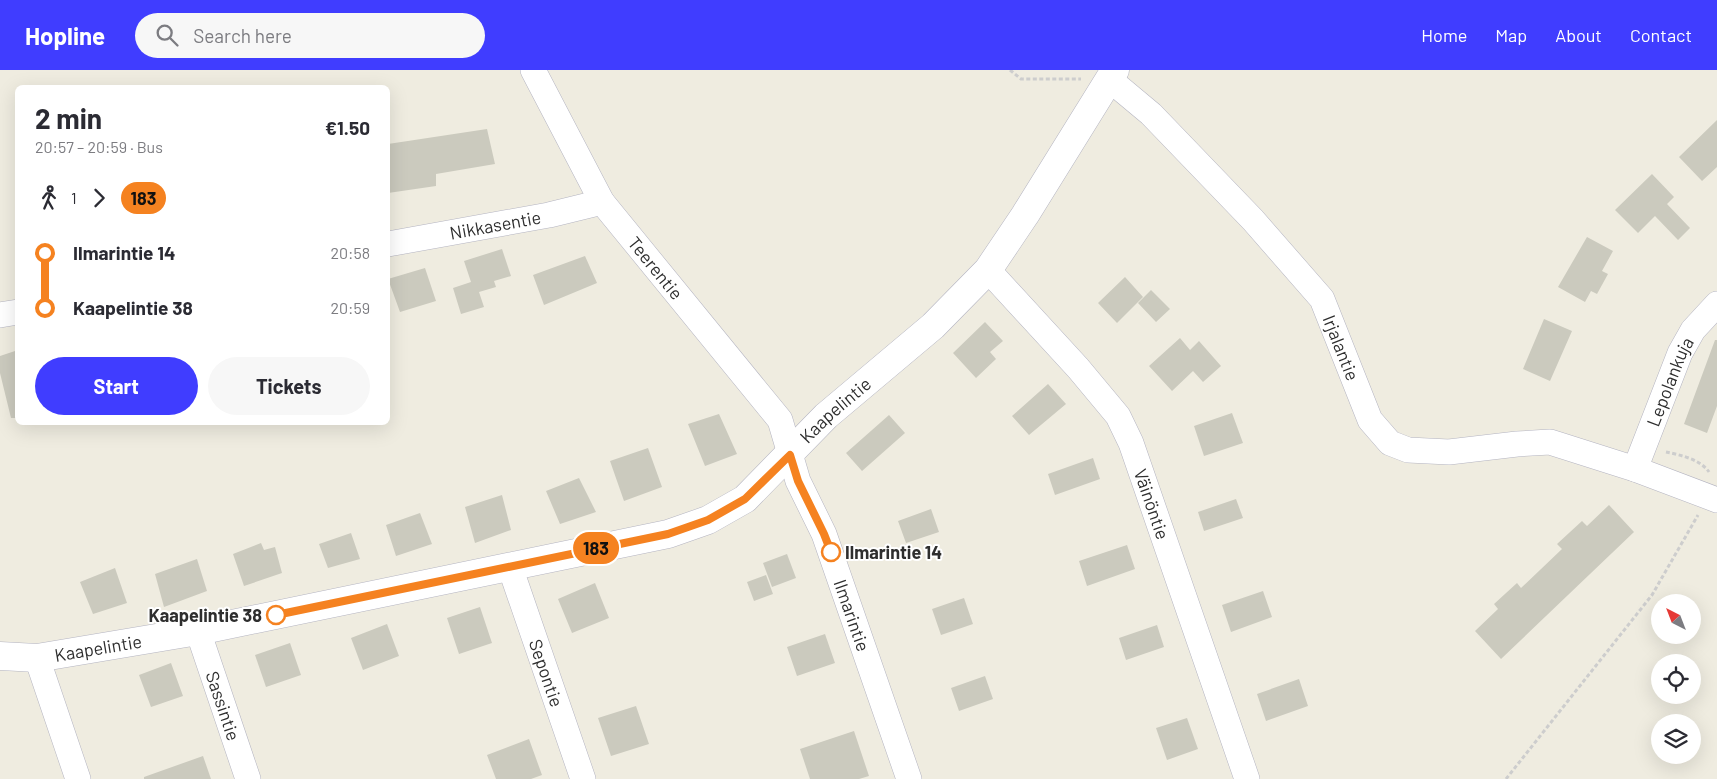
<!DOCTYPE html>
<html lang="en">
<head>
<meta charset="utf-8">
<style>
  :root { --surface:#fff; --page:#f7f7f7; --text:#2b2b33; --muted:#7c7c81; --accent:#403dff }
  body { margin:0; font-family:Barlow,sans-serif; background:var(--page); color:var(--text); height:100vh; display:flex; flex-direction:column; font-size:19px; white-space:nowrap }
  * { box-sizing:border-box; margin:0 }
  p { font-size:16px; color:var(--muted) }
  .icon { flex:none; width:28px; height:28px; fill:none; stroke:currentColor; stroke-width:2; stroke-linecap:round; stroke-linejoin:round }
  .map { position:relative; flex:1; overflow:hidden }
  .details { position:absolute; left:15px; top:15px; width:375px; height:340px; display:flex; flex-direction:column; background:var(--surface); border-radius:8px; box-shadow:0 5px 20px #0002 }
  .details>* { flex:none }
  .badge { padding:0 10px; border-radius:16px; font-size:18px; line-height:32px }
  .needle { width:32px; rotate:318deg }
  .controls { position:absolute; left:1651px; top:524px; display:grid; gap:10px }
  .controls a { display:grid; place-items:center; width:50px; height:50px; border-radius:50%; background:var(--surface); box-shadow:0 5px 20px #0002; font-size:25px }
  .map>.badge { position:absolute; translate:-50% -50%; box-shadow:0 0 0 2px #fff }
  .legs { display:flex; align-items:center; gap:8px; height:55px; padding:0 20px; font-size:16px }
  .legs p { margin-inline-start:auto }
  .overview { display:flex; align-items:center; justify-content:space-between; height:85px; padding:0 20px }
  h1 { font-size:28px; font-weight:700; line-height:38px }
  .cta { display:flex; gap:10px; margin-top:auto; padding:10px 20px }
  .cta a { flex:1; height:58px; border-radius:30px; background:var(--accent); color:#fff; font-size:20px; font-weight:700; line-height:58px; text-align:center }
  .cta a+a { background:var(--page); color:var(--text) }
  ul { padding:0 20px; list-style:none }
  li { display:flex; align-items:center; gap:18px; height:55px; font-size:19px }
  li i { display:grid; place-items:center; width:8px; height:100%; margin:0 6px; background:currentColor }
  li i::after { content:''; width:12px; height:12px; margin:-6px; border:4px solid; border-radius:50%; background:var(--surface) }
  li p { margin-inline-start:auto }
  li:first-child i { background:linear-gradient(#0000 50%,currentColor 0) }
  li:last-child i { background:linear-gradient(currentColor 50%,#0000 0) }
  header { display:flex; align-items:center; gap:30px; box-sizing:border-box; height:70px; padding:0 25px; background:var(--accent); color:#fff }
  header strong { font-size:24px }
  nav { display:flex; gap:28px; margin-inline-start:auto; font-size:18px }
  .search { width:350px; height:45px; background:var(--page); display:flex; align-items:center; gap:12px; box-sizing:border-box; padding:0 18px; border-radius:28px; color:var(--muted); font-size:19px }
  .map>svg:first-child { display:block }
  .building { fill:#cbcabe }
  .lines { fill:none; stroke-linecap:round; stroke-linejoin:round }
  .street-casing { stroke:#b4b4c1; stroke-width:26 }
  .secondary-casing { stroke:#b4b4c1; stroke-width:29 }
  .path { stroke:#cdcdcd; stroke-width:3; stroke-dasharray:4 2.5; stroke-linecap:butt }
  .street { stroke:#fff; stroke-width:25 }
  .secondary { stroke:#fff; stroke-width:28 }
  .line-1-casing { stroke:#fff; stroke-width:11 }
  .line-1 { stroke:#f58220; stroke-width:8 }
  .stop-1-dot { fill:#fff; stroke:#f58220; stroke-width:2.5 }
  .labels { text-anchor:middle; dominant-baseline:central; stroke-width:4; stroke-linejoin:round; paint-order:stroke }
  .street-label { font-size:18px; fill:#2e2e2e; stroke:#fff }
  .stop-label { font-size:18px; font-weight:bold; fill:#2e2e2e; stroke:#fff; text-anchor:start }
</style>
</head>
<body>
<header>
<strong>Hopline</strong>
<div class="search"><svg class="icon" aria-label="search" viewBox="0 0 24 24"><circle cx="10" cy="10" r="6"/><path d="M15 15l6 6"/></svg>Search here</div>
<nav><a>Home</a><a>Map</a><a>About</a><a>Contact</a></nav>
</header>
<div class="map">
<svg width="1717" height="709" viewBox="0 0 1717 709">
  <rect width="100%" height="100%" fill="#efece0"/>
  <path class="building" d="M1717,50v47l-15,14 -23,-24z
    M487,59l8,35 -59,10v12l-48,7v-49z
    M1652,104l22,23 -7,7 23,24 -12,12 -23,-24 -17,17 -23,-23z
    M1587,167l26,14 -11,20 6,3 -11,20 -6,-3 -6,11 -27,-15z
    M502,179l9,27 -17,5 2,6 -17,5 5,15 -23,7 -8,-26 18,-6 -7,-21z
    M585,186l12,27 -53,22 -11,-30z
    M425,198l11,33 -36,11 -12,-33z
    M1125,207l18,20 -26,26 -19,-20z
    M1151,220l19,19 -14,13 -18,-19z
    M1544,249l28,12 -22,50 -27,-12z
    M985,252l18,19 -13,11 6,7 -20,19 -23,-25z
    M1180,268l10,12 9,-9 22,25 -18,16 -10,-11 -21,20 -23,-25z
    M1715,270h2v66l-10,27 -23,-9z
    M18,280v68h-7l-11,-45v-17z
    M1048,314l18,20 -37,31 -17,-19z
    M1232,343l11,30 -39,13 -10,-30z
    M719,344l18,40 -32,12 -17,-42z
    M889,345l16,18 -43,38 -16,-18z
    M648,378l14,39 -38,14 -14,-40z
    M1093,388l7,21 -45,16 -7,-21z
    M579,408l17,34 -36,12 -14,-33z
    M502,425l9,35 -36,13 -10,-36z
    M1236,429l7,19 -39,13 -6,-19z
    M1609,435l25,27 -133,127 -26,-28 23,-22 -4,-5 23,-21 4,5 41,-39 -5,-5 25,-23 5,5z
    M931,439l8,23 -33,11 -8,-22z
    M420,443l12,31 -36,12 -10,-31z
    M351,463l9,26 -32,9 -9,-24z
    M261,473l3,7 11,-3 7,26 -38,13 -11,-32z
    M1127,475l8,24 -48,17 -8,-25z
    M787,484l9,24 -24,9 -9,-24z
    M197,489l10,32 -43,16 -9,-33z
    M115,498l12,35 -34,11 -13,-32z
    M766,505l7,19 -19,7 -7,-19z
    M595,513l14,35 -37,15 -14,-34z
    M1263,521l9,26 -41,15 -9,-27z
    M964,528l9,26 -32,11 -9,-26z
    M480,537l12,36 -33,11 -12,-36z
    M387,554l12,32 -36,14 -12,-32z
    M1157,555l7,22 -38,13 -7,-22z
    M825,564l10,29 -38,13 -10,-29z
    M290,573l11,32 -35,12 -11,-32z
    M171,593l12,33 -32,11 -12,-32z
    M985,606l8,23 -34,12 -8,-23z
    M1299,609l9,27 -42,15 -9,-27z
    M636,636l13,38 -38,12 -13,-38z
    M1187,648l11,31 -31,11 -11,-32z
    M854,661l15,45 -10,3h-49l-10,-30z
    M529,669l13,36 -11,4h-35l-9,-24z
    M203,686l8,23h-67v-2z"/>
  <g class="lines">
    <defs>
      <g id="street">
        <path id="s1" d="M533,0l69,132 178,218 18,61 26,53 85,245"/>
        <path id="s2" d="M1109,9l42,35 102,106 69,79 48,121 20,23 18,7 41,2 68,-8 33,-2 85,27 82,31"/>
        <path id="s3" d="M388,174l161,-29 53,-13"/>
        <path id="s4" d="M988,200l90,98 40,48 13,27 116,336"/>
        <path d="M0,245l18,-3"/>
        <path id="s5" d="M1635,399l45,-116 13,-23 24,-26"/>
        <path id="s6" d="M510,497l73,212"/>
        <path id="s7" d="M198,561l50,148"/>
        <path d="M37,588l41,121"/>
      </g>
      <g id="secondary">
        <path id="s8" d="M0,586l37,2 161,-27 470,-97 40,-14 37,-21 81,-83 107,-90 55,-56 37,-55 90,-145"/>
      </g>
    </defs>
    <use href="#street" class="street-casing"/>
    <use href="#secondary" class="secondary-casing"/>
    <path class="path" d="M1010,0l11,9h60
      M1666,382c14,3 34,7 43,20
      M1506,709l146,-184 46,-80"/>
    <use href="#street" class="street"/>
    <use href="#secondary" class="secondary"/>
  </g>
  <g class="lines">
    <defs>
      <path id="line-1" d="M276,545l392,-81 40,-14 37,-21 45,-44 8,26 26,53 7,18"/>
    </defs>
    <use href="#line-1" class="line-1-casing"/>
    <use href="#line-1" class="line-1"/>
  </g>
  <g class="stop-1-dot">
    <circle cx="831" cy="482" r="9"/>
    <circle cx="276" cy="545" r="9"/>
  </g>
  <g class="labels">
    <g class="street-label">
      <text stroke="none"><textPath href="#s3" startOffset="109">Nikkasentie</textPath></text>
      <text stroke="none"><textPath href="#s1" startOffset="234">Teerentie</textPath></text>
      <text stroke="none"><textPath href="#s2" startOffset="359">Irjalantie</textPath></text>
      <text stroke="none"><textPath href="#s5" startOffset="94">Lepolankuja</textPath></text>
      <text stroke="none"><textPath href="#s8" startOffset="892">Kaapelintie</textPath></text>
      <text stroke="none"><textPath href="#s4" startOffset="290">Väinöntie</textPath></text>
      <text stroke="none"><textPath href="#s1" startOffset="639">Ilmarintie</textPath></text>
      <text stroke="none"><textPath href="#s8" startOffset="99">Kaapelintie</textPath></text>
      <text stroke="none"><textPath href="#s6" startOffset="112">Sepontie</textPath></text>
      <text stroke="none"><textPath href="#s7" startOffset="79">Sassintie</textPath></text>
    </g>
    <g class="stop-label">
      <text x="845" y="482">Ilmarintie 14</text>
      <text x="262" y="545" text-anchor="end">Kaapelintie 38</text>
    </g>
  </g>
</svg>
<div class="controls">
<a><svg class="needle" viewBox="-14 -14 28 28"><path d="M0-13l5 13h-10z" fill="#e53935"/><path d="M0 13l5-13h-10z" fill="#7c7c81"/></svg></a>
<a><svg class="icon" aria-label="locate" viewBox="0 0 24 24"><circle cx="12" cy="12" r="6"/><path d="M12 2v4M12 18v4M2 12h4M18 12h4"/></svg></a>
<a><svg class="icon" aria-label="layers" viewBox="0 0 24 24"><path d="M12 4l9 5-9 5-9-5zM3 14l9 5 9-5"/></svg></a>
</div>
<b class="badge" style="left:596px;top:478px;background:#f58220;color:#111">183</b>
<section class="details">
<div class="overview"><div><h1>2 min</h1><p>20:57 – 20:59 · Bus</p></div><b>€1.50</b></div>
<div class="legs"><svg class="icon" aria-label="walk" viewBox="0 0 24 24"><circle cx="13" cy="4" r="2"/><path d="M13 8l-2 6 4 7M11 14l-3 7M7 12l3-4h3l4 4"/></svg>1<svg class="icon" aria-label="forward" viewBox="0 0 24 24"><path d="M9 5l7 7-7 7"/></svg><b class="badge" style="background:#f58220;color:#111">183</b></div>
<ul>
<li><i style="color:#f58220"></i><b>Ilmarintie 14</b><p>20:58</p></li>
<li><i style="color:#f58220"></i><b>Kaapelintie 38</b><p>20:59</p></li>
</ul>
<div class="cta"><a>Start</a><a>Tickets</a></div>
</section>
</div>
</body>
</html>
